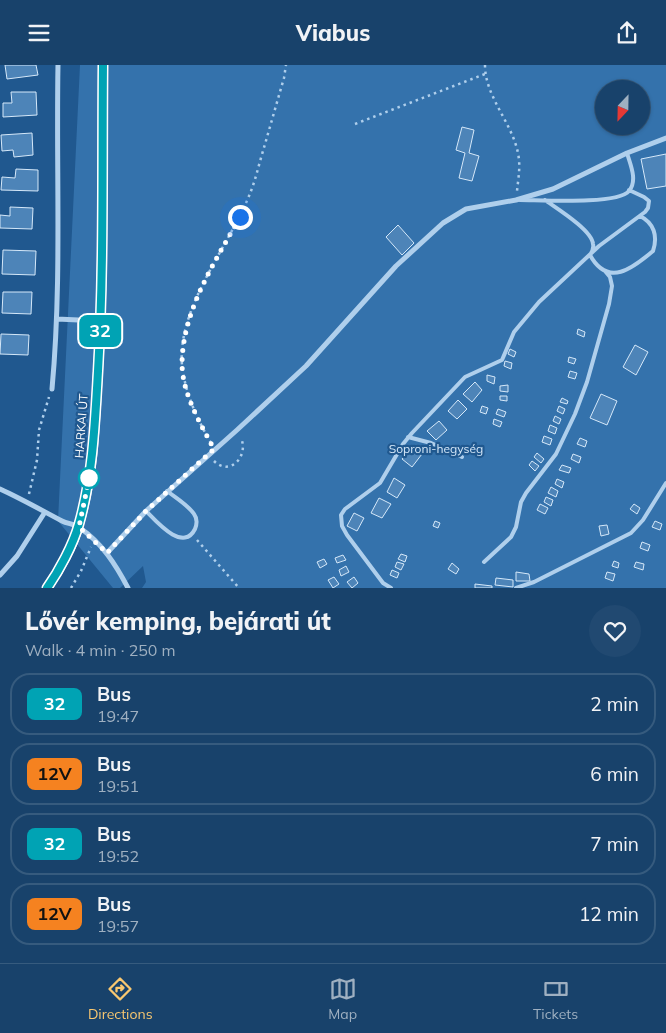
<!DOCTYPE html>
<html lang="en">
<head>
<meta charset="utf-8">
<style>
  :root { --surface:#18426b; --page:#214971; --text:#f1f3f6; --muted:#9fb0c1; --line:#365b7e; --accent:#fac870 }
  body { margin:0; font-family:Mulish,sans-serif; background:var(--page); color:var(--text); height:100vh; display:flex; flex-direction:column; font-size:19px; white-space:nowrap }
  * { box-sizing:border-box; margin:0 }
  p { font-size:16px; color:var(--muted) }
  .icon { flex:none; width:28px; height:28px; fill:none; stroke:currentColor; stroke-width:2; stroke-linecap:round; stroke-linejoin:round }
  .map { position:relative; height:523px; overflow:hidden }
  .sheet { display:flex; flex-direction:column; background:var(--surface); flex:1 }
  .sheet>* { flex:none }
  .badge { padding:0 10px; border-radius:8px; font-size:18px; line-height:32px }
  .needle { width:32px; rotate:202deg }
  .tools { position:absolute; left:595px; top:15px; display:grid; gap:10px }
  .tools a { display:grid; place-items:center; width:55px; height:55px; border-radius:50%; background:var(--surface); box-shadow:0 1px 4px #0004,0 0 0 1px var(--line); font-size:25px }
  .you { position:absolute; width:25px; height:25px; margin:-12px; border:4px solid #fff; border-radius:50%; background:#1a73e8; box-shadow:0 0 0 8px #1a73e833 }
  .map>.badge { position:absolute; translate:-50% -50%; box-shadow:0 0 0 2px #fff }
  .round { display:grid; place-items:center; flex:none; width:52px; height:52px; border-radius:26px; background:var(--page) }
  .head { display:flex; align-items:center; justify-content:space-between; height:85px; padding:0 25px }
  h1 { font-size:24px; font-weight:800; line-height:38px }
  ul { padding:0; list-style:none }
  li { display:flex; align-items:center; gap:15px; height:62px; margin:0 10px 8px; padding:0 15px; border:2px solid var(--line); border-radius:20px }
  li div { flex:1 }
  li b { display:block; font-size:19px }
  li em { font-style:normal }
  li .badge { min-width:55px; font-weight:700; text-align:center }
  header { display:flex; justify-content:space-between; align-items:center; height:65px; padding:0 25px; background:var(--surface); font-size:22px; font-weight:800 }
  .tabs { display:flex; justify-content:space-around; align-items:center; height:70px; border-top:1px solid var(--line); background:var(--surface); font-size:14px; color:var(--muted) }
  .tabs a { display:grid; justify-items:center; gap:2px }
  .tabs .selected { color:var(--accent) }
  .map>svg:first-child { display:block }
  .green { fill:#3472ac; fill-rule:evenodd }
  .building { fill:#4d84b8; stroke:#d5e8f9 }
  .lines { fill:none; stroke-linecap:round; stroke-linejoin:round }
  .path { stroke:#afcfec; stroke-width:2.5; stroke-dasharray:2.5 4; stroke-linecap:butt }
  .service { stroke:#afcfec; stroke-width:4 }
  .minor { stroke:#afcfec; stroke-width:5 }
  .secondary { stroke:#dbeaf9; stroke-width:10 }
  .line-casing { stroke:#fff; stroke-width:11 }
  .line { stroke:#00a3b4; stroke-width:8 }
  .walk { stroke:#fff; stroke-width:5; stroke-dasharray:0 9 }
  .stop-dot { fill:#fff; stroke:#00a3b4; stroke-width:2.5 }
  .labels { text-anchor:middle; dominant-baseline:central; stroke-width:4.5; stroke-linejoin:round; paint-order:stroke }
  .street-label { font-size:12px; fill:#fff; stroke:#20588f }
  .park-label { font-size:12px; fill:#d5e8f9; stroke:#20588f }
</style>
</head>
<body>
<header><svg class="icon" aria-label="menu" viewBox="0 0 24 24"><path d="M4 6h16M4 12h16M4 18h16"/></svg>Viabus<svg class="icon" aria-label="share" viewBox="0 0 24 24"><path d="M12 15V3M7 8l5-5 5 5M5 13v7h14v-7"/></svg></header>
<div class="map">
<svg width="666" height="523" viewBox="0 0 666 523">
  <rect width="100%" height="100%" fill="#20588f"/>
  <path class="green" d="M80,0h586v523h-524l4,-6 -3,-16 -23,22h-7l-55,-67zM604,24h37v37h-37z"/>
  <path class="building" d="M5,0h31l2,10 -31,4z
    M11,27h25l1,23 -34,2v-14h9z
    M462,62l12,3 -5,23 10,3 -7,25 -13,-3 6,-25 -9,-3z
    M32,68l1,22 -19,2 -1,-7 -11,1 -1,-16z
    M666,89v32l-19,3 -6,-30z
    M16,104l22,1v21l-37,-1 1,-13 13,1z
    M10,142l23,1 -1,21 -32,-1v-13l10,1z
    M398,160l16,18 -12,12 -16,-18z
    M3,185l33,1 -1,24 -33,-1z
    M3,227h29l-1,22 -29,-1z
    M578,264l7,3 -1,5 -7,-3z
    M1,269l28,1 -1,20 -28,-1z
    M635,280l13,7 -12,23 -13,-8z
    M510,284l6,3 -2,5 -6,-3z
    M569,292l7,2 -2,5 -6,-2z
    M505,296l7,2 -1,6 -7,-3z
    M570,306l7,2 -2,6 -7,-2z
    M487,310l8,2 -1,7 -7,-3z
    M475,317l7,8 -10,12 -9,-8z
    M508,320v7l-8,-1v-5z
    M601,329l16,7 -10,24 -17,-7z
    M500,331h7v5l-7,-1z
    M562,333l6,3 -1,3 -7,-2z
    M458,335l9,9 -10,10 -9,-8z
    M482,341l6,2 -2,6 -6,-2z
    M559,341l6,3 -2,5 -6,-3z
    M498,344l8,3 -2,5 -8,-3z
    M555,351l6,3 -2,5 -6,-3z
    M494,354l8,3 -2,5 -7,-3z
    M439,356l8,9 -11,10 -9,-9z
    M550,360l7,3 -2,6 -7,-3z
    M544,371l8,3 -2,6 -8,-3z
    M580,373l7,3 -2,6 -8,-3z
    M412,382l10,7 -10,13 -10,-8z
    M537,388l7,6 -3,4 -7,-6z
    M573,389l8,3 -2,6 -8,-4z
    M532,396l7,5 -4,5 -6,-6z
    M562,400l9,3 -2,5 -10,-3z
    M394,413l11,7 -8,13 -10,-6z
    M557,414l7,3 -2,6 -7,-4z
    M551,422l7,4 -2,6 -8,-4z
    M546,432l7,3 -2,6 -7,-4z
    M379,433l12,6 -9,14 -11,-5z
    M540,439l8,4 -3,6 -8,-4z
    M634,439l6,4 -3,6 -7,-5z
    M354,448l10,5 -7,13 -10,-5z
    M435,456l5,2 -2,5 -5,-2z
    M655,456l7,3 -2,6 -8,-3z
    M607,460l2,9 -8,2 -2,-10z
    M642,477l8,3 -2,6 -8,-3z
    M401,489l6,2 -2,6 -7,-3z
    M343,490l3,5 -9,3 -2,-5z
    M324,494l3,5 -7,4 -3,-6z
    M614,496l5,2 -1,5 -6,-2z
    M397,497l7,2 -3,6 -6,-3z
    M636,497l8,2 -1,6 -9,-3z
    M452,498l7,6 -3,5 -8,-5z
    M346,501l3,6 -8,4 -2,-6z
    M392,505l7,3 -2,5 -7,-3z
    M516,507l13,2 1,7h-14z
    M607,507l8,2 -2,7 -8,-3z
    M334,512l5,7 -6,4 -5,-8z
    M354,512l4,6 -6,5 -5,-6z
    M496,513l17,2v7l-18,-2z
    M475,519l17,2v2h-17z"/>
  <g class="lines">
    <path class="path" d="M485,0c0,34 31,61 34,95 1,10 -1,21 -2,31
      M355,59l130,-50
      M211,378c-14,-24 -26,-50 -29,-78 -5,-59 49,-121 69,-174 5,-13 8,-27 12,-40 7,-24 14,-49 21,-73l2,-13
      M214,396c16,16 35,-5 27,-23
      M29,429l8,-34 2,-30 10,-33
      M197,475l42,48
      M71,523l10,-17 10,-24"/>
    <path class="service" d="M520,135c20,0 97,5 109,-9 9,-11 1,-27 -2,-38
      M545,135c11,8 47,30 48,44 1,4 -1,8 -3,11 18,33 43,13 63,-4 5,-15 1,-28 -13,-35
      M408,372l23,6 31,14
      M146,446c10,10 37,42 49,18 2,-5 2,-11 -1,-15 -6,-9 -18,-16 -27,-23
      M484,497l27,-25 5,-10 5,-25 5,-9 30,-39 19,-40 12,-32 22,-78 3,-18 -2,-9 -5,-6
      M391,523l-8,-5 -36,-48 -5,-9 -1,-11 4,-6 35,-26 23,-39 9,-11 53,-56 37,-17 12,-28 25,-30 60,-56 46,-34 3,-4 1,-7 -5,-4 -15,-7
      M516,523l18,-6 97,-49 12,-13 23,-37"/>
    <path class="minor" d="M57,254l43,2
      M52,324c10,-108 4,-216 6,-324
      M0,424c22,10 41,21 62,32 6,3 13,3 18,7 22,15 36,37 48,60
      M107,488l39,-42 91,-81 69,-64 90,-100 47,-43 23,-14 50,-9 37,-11 74,-36 39,-15
      M0,510l17,-19 28,-44"/>
    <path class="secondary" d="M47,523c12,-17 27,-43 32,-64 15,-50 16,-102 19,-153 6,-102 4,-204 5,-306"/>
  </g>
  <g class="lines">
    <defs>
      <path id="line" d="M47,523c12,-17 26,-43 32,-64 14,-50 16,-102 19,-153 6,-102 4,-204 5,-306"/>
    </defs>
    <use href="#line" class="line-casing"/>
    <use href="#line" class="line"/>
    <path class="walk" d="M89,413l1,-4 -11,53 28,26 39,-42 68,-62c-14,-26 -32,-56 -32,-86 1,-54 33,-101 58,-146"/>
  </g>
  <circle class="stop-dot" cx="89" cy="413" r="10"/>
  <g class="labels">
    <g class="street-label">
      <text transform="translate(81 361) rotate(-86)">HARKAI ÚT</text>
    </g>
    <g class="park-label">
      <text x="436" y="383">Soproni-hegység</text>
    </g>
  </g>
</svg>
<div class="tools">
<a><svg class="needle" viewBox="-14 -14 28 28"><path d="M0-13l5 13h-10z" fill="#e53935"/><path d="M0 13l5-13h-10z" fill="#9fb0c1"/></svg></a>
</div>
<div class="you" style="left:240px;top:152px"></div>
<b class="badge" style="left:100px;top:266px;background:#00a3b4;color:#fff">32</b>
</div>
<section class="sheet">
<div class="head"><div><h1>Lővér kemping, bejárati út</h1><p>Walk · 4 min · 250 m</p></div><a class="round"><svg class="icon" aria-label="heart" viewBox="0 0 24 24"><path d="M12 20l-8-8c-3-5 5-10 8-4 3-6 11-1 8 4z"/></svg></a></div>
<ul>
<li><span class="badge" style="background:#00a3b4;color:#fff">32</span><div><b>Bus</b><p>19:47</p></div><em>2 min</em></li>
<li><span class="badge" style="background:#f58220;color:#111">12V</span><div><b>Bus</b><p>19:51</p></div><em>6 min</em></li>
<li><span class="badge" style="background:#00a3b4;color:#fff">32</span><div><b>Bus</b><p>19:52</p></div><em>7 min</em></li>
<li><span class="badge" style="background:#f58220;color:#111">12V</span><div><b>Bus</b><p>19:57</p></div><em>12 min</em></li>
</ul>
</section>
<nav class="tabs">
<a class="selected"><svg class="icon" aria-label="directions" viewBox="0 0 24 24"><path d="M12 3l9 9-9 9-9-9zM9 14v-3h6M13 9l2 2-2 2"/></svg>Directions</a>
<a><svg class="icon" aria-label="map" viewBox="0 0 24 24"><path d="M3 6l6-2 6 2 6-2v14l-6 2-6-2-6 2zM9 4v14M15 6v14"/></svg>Map</a>
<a><svg class="icon" aria-label="tickets" viewBox="0 0 24 24"><path d="M3 7h18v10H3zM15 7v10"/></svg>Tickets</a>
</nav>
</body>
</html>
